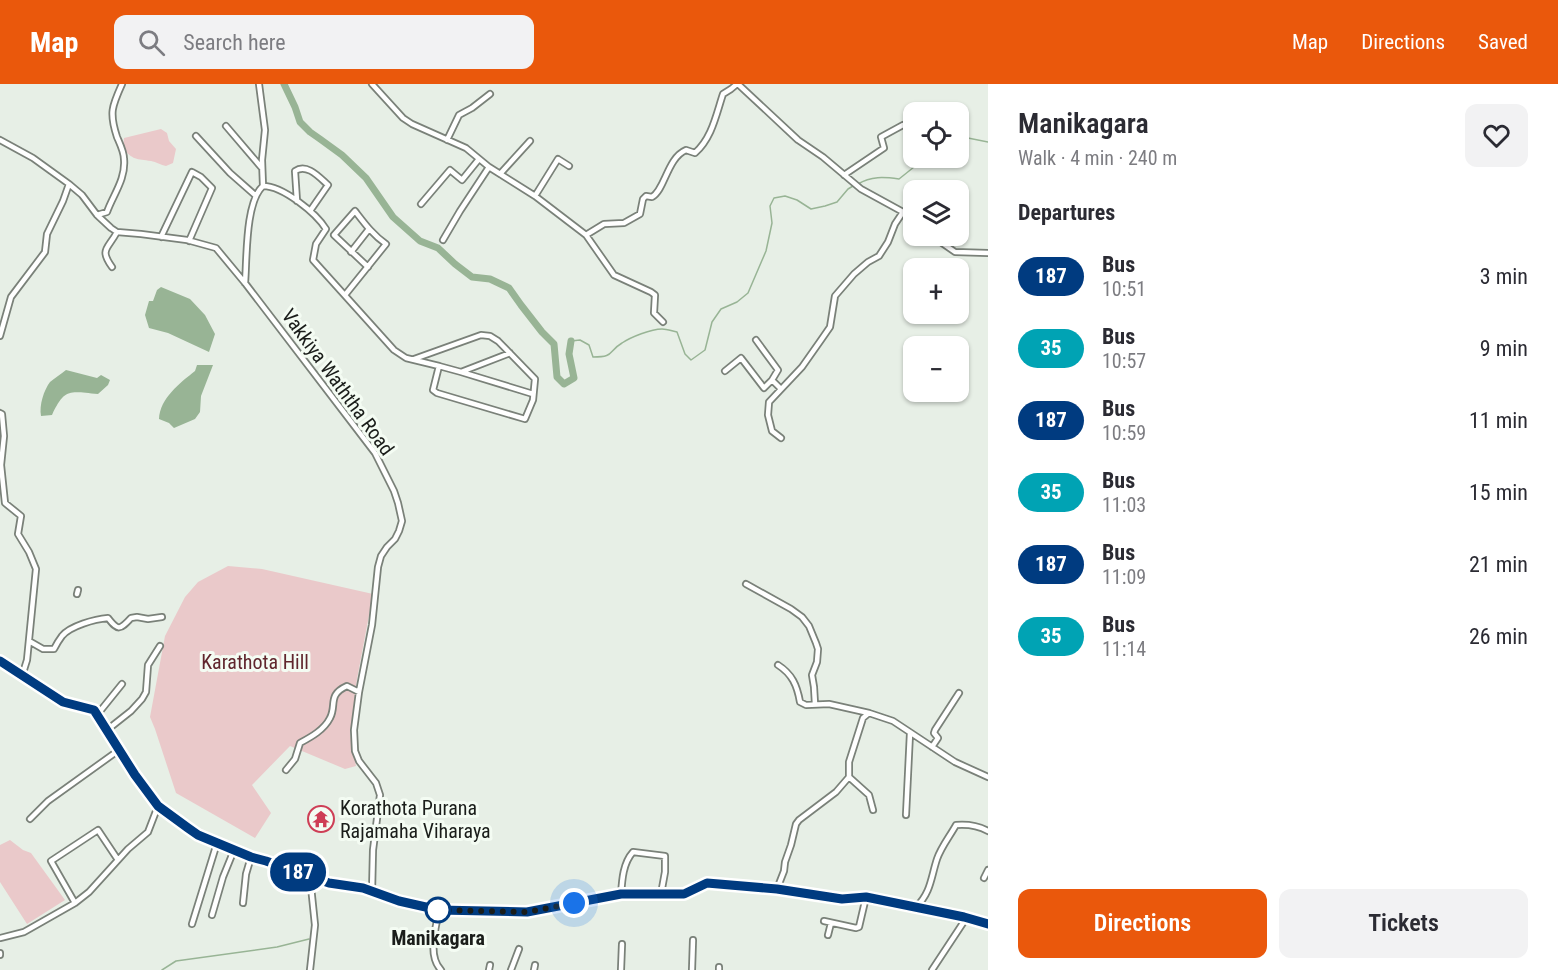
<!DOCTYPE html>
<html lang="en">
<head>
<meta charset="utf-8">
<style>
  :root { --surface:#fff; --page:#f2f2f3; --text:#2b2b33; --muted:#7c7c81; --accent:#ea580c }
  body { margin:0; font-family:"Roboto Condensed",sans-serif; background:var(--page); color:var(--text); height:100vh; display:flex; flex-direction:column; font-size:22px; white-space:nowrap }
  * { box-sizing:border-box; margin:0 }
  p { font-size:20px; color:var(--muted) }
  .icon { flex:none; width:33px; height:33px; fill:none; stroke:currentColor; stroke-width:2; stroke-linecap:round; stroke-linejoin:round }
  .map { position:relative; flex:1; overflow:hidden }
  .panel { display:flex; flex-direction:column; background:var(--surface); width:570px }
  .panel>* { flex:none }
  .badge { padding:0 12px; border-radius:20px; font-size:21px; line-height:39px }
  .tools { position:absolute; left:903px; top:18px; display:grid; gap:12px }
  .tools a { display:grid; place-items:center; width:66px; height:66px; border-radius:12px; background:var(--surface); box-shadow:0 2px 4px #0004; font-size:30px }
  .you { position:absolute; width:30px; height:30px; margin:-15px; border:4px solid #fff; border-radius:50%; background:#1a73e8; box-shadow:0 0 0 9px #1a73e833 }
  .map>.badge { position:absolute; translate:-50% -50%; box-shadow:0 0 0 3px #fff }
  h2 { padding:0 30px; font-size:22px; line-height:54px }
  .round { display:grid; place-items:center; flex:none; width:63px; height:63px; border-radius:12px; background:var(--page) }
  .summary { display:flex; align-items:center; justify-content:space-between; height:102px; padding:0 30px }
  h1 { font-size:28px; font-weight:600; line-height:45px }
  .button { display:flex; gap:12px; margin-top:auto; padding:12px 30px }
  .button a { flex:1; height:69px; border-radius:12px; background:var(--accent); color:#fff; font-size:24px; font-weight:600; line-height:69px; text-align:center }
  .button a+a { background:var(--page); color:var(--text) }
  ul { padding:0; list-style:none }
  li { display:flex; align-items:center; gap:18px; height:72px; padding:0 30px }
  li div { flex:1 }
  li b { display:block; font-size:22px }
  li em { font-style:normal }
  li .badge { min-width:66px; font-weight:700; text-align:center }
  header { display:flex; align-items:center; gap:36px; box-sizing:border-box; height:84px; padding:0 30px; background:var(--accent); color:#fff }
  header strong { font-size:28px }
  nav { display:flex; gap:33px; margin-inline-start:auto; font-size:21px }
  .search { width:420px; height:54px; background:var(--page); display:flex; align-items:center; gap:15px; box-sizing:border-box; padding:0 21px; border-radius:12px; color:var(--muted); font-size:22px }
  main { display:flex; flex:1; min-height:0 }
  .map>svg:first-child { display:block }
  .green { fill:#eac9ca }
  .water { fill:#98b495 }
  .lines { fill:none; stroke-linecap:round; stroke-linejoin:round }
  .stream { stroke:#98b495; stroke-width:1.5 }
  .river { stroke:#98b495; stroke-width:7 }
  .minor-casing { stroke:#7a8179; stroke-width:8 }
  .major-casing { stroke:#cdcdcd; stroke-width:9 }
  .minor { stroke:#fff; stroke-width:4.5 }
  .major { stroke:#dfa6ab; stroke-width:6 }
  .line-casing { stroke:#fff; stroke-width:14 }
  .line { stroke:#003b80; stroke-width:9 }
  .walk { stroke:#1a1d1a; stroke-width:6; stroke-dasharray:0 10.8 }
  .stop-dot { fill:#fff; stroke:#003b80; stroke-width:3 }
  .labels { text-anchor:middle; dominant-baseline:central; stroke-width:6; stroke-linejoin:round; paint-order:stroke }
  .street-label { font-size:20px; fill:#1a1d1a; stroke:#f4fcf3 }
  .park-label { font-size:20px; fill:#60262d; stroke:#f4fcf3 }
  .poi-label { font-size:20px; fill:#1a1d1a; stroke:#f4fcf3; text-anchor:start }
  .stop-label { font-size:20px; font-weight:bold; fill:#1a1d1a; stroke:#f4fcf3 }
</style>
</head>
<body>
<header>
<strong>Map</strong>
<div class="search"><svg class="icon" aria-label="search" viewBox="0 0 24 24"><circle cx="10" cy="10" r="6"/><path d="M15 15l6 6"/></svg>Search here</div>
<nav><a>Map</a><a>Directions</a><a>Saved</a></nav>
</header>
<main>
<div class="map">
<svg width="988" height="886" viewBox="0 0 988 886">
  <rect width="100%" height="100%" fill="#e7efe6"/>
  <path class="green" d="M161,45l6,4 2,8 7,8 -3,14 -7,3c-5,-1 -10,-4 -15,-5 -14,-2 -19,-1 -28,-13l1,-10z
    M228,482l34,3 111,25 -16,85 -7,55 6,32 -11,3 -55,-23 -38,39 19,28 -16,25 -79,-45 -21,-64 -5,-12 15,-81 20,-39 13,-15z
    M10,756l13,10 8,3 34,47 -38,24 -27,-42v-37z"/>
  <path class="water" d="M161,203l29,12 15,16 10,19 -6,18 -41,-19 -19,-5 -4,-13 4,-14h4l4,-11z
    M197,281h16l-12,31 -1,16 -5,7 -21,9 -5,-5 -10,-4c1,-21 21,-36 36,-48z
    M66,286l31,8 4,-3 9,5 -2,5 -10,9c-28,-2 -33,-7 -46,21l-11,1c-2,-11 3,-26 9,-34 5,-4 11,-8 16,-12z"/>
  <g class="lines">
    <path class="stream" d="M958,52l30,6
      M858,100c13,-8 26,-7 41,-5l15,-12 8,-9
      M571,257l9,-1 9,5 4,12c22,0 14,-5 29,-14 9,-6 29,-14 40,-14 5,0 10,2 15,3l8,22 6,6 14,-10 7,-28 9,-13 16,-7 11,-9 18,-42 6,-28 -2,-17 4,-8 11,-2 12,4 14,9 14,-3 12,-4 11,-13 5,-3
      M162,886l14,-9 101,-14 32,-8"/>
    <path class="river" d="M284,0l11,23 5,15 10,10 10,7 22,16 24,23 27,39 27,24 18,7 17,16 17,13 18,2 19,9 12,17 21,27 12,12 3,33 7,7 10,-6 -5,-24 2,-13"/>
    <defs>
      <path id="minor" d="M372,0l31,34 9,6 54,24 23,19 46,29 51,39 18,-11 20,-1 16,-9 3,-15 3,-3 6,1c13,-7 15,-39 34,-47l9,3c17,-15 21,-38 28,-59l8,-5 6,-5
        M738,0l60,56 25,17 38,32 42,23 11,10
        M936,28l7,-2
        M226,42l35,41
        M196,52l34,37 25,22
        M0,56l33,18 36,26 13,11 15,20 14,13 6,4 24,2 46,6 29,8 29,35 130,170 19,38 4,12 4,18 -3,10 -4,8 -8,8 -6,9 -3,11 -6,58 -13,67 -5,38 1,21 4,10 17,22 4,12 -7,55 -1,42
        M447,56l12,-25 13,-7 18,-14
        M500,90l30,-33
        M844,91l40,-27 -3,-11 22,-12 11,-4
        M263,102c20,0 53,27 63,43l-10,15 -3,16 81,90 12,8 33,8 -6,24 4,3 88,26 8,-19 2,-21 -37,-38 -8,-5 -9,-1 -67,24
        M535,112l23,-37 11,7
        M297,117l-2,-30c12,-8 24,6 33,14l-18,26
        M421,120l29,-34 12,10 17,-21
        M97,131l10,-3c6,-17 19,-33 17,-53 0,-7 -4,-15 -7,-22 -8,-24 -5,-31 5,-53
        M586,151l28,40 37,17 4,3 -1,18 9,9
        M932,152l23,16 33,1
        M161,153l31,-65 9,5 11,11 -23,53
        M443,156l17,-29 29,-44
        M351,168l18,-23
        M112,183c-13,-18 -4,-18 5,-35
        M245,199c2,-23 0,-81 18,-97l-1,-26 3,-30 -6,-46
        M345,211l41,-51c-13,-9 -21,-20 -31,-33l-21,24 34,32
        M0,252l11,-39 34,-45 2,-18 16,-33 6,-17
        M756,256l22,30 -6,10
        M439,282l22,6 49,-19
        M725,287l16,-13 23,30 8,-8 9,9
        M461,288l72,22
        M0,329l2,1 2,22 -3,29 4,38 16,13 -3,18 11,18 7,17 -9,91 -5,16
        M781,354l-9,-7 -4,-16 1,-13 33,-35 19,-27 9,-13 5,-31 19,-22 14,-12 11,-6 9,-14 7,-18 8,-12
        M746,500l45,25 11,8 7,9 7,17 2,6 -1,13 -5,13 2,12 1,17
        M77,510l1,-4
        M29,557l14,8h11c2,-4 5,-9 8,-13 8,-10 33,-17 46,-18 10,13 12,12 23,0l6,-1 11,2 14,-2
        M778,581c14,9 19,20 22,37l6,3 23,-1 40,9
        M97,631l25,-31
        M107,646l24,-19 11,-12 4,-7 2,-27 12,-19
        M932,663l6,-9 -4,-5 1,-3 24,-37
        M286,686l9,-11 5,-16c11,-6 24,-13 30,-25 7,-13 -3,-23 17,-32l12,6
        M849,693l20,18 4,15
        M906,731l4,-82
        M30,735l18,-18 71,-51
        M984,794l4,-8
        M777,805l7,-18 1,-9 6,-17 5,-21 3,-4 37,-28 13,-15v-15l14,-44 6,-5 24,8 62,41 33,15
        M621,811c1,-15 2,-32 12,-43l32,4v16l-4,22
        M75,819l-24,-42 47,-31 20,30
        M243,819l3,-29 5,-17
        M916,823c15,-14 15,-30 21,-48 4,-12 13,-23 19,-34 12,-1 21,0 32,6
        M439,826c-3,18 -12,45 2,60
        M212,831l11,-38 11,-27
        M824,837l32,7 3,-1 7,-30
        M192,840l25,-81
        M828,851l3,-12
        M0,854l24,-6 51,-29 14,-11 39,-43 20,-17 10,-26
        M0,869v2
        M719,883v3
        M310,886l5,-45 -5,-48
        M489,886l1,-5
        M511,886l8,-21
        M534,886l1,-5
        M621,886l1,-26
        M692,886l1,-30
        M932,886l31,-47 1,-6"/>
      <path id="major" d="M0,577l63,41 31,8 41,65 23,31 30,22 10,7 53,22 78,26 34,5 36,13 40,9 88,2 94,-17 63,-1 23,-11 70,6 65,10 24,-2 98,20 24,7"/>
    </defs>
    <use href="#minor" class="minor-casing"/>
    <use href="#major" class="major-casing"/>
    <use href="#minor" class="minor"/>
    <use href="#major" class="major"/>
  </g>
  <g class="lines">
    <defs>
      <path id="line" d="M0,577l63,41 31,8 41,65 23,31 30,22 10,7 53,22 15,4 63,22 34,5 36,13 40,9 88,2 94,-18h63l23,-11 70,6 65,10 24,-2 98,20 24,7"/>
    </defs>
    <use href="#line" class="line-casing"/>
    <use href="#line" class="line"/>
    <path class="walk" d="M438,826l89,2 47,-9"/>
  </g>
  <defs>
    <symbol id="temple-ring" viewBox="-11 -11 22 22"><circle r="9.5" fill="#f4fcf3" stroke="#ce3e56" stroke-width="1.5"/><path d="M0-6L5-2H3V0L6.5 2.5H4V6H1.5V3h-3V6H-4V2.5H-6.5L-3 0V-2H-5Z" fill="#ce3e56"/></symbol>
  </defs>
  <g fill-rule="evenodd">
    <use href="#temple-ring" x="306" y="720" width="30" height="30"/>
  </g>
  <circle class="stop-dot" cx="438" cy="826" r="12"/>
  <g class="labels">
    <g class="street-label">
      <text transform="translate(338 298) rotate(54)">Vakkiya Waththa Road</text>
    </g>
    <g class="park-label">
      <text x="255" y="578">Karathota Hill</text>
    </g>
    <g class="poi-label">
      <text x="340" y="724">Korathota Purana<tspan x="340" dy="23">Rajamaha Viharaya</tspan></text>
    </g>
    <g class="stop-label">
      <text x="438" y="854">Manikagara</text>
    </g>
  </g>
</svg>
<div class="tools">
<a><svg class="icon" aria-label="locate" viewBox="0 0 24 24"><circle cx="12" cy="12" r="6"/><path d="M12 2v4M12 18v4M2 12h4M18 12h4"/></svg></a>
<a><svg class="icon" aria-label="layers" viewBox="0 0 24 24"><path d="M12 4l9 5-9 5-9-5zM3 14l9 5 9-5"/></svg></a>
<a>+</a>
<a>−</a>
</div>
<div class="you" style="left:574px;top:819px"></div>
<b class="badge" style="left:298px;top:788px;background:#003b80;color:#fff">187</b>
</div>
<section class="panel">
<div class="summary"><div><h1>Manikagara</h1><p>Walk · 4 min · 240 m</p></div><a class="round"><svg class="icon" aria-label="heart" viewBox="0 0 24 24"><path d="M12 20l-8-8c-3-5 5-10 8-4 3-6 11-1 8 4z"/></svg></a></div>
<h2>Departures</h2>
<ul>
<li><span class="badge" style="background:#003b80;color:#fff">187</span><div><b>Bus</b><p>10:51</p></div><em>3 min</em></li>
<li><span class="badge" style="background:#00a3b4;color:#fff">35</span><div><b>Bus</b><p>10:57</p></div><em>9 min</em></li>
<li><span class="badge" style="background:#003b80;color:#fff">187</span><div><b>Bus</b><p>10:59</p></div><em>11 min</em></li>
<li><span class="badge" style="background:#00a3b4;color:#fff">35</span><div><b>Bus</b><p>11:03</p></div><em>15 min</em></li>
<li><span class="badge" style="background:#003b80;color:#fff">187</span><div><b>Bus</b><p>11:09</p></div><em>21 min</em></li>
<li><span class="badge" style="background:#00a3b4;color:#fff">35</span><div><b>Bus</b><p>11:14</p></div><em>26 min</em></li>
</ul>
<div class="button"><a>Directions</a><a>Tickets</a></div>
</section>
</main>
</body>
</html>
